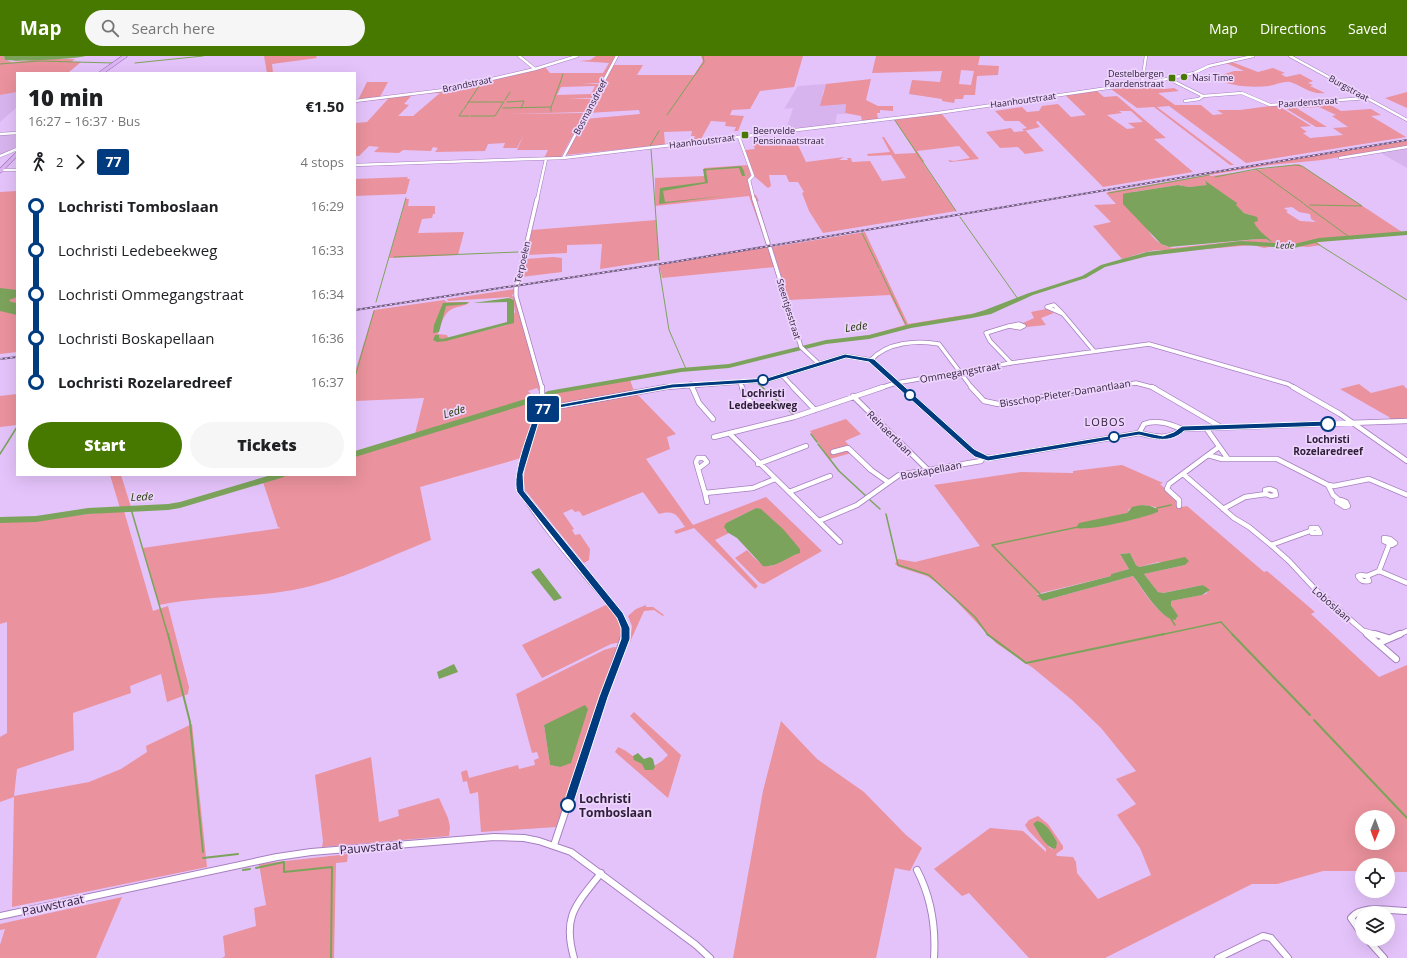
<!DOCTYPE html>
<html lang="en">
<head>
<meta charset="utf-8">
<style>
  :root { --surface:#fff; --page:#f6f6f6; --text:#202124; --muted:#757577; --accent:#477800 }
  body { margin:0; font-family:"Open Sans",sans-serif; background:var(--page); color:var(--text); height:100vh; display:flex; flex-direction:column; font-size:15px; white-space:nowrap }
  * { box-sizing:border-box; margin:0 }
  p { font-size:13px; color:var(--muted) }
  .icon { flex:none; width:22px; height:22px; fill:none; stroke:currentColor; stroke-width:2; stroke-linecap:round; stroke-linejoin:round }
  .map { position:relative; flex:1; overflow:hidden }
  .sheet { position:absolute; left:16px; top:16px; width:340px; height:404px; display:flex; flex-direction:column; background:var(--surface); border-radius:0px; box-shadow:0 4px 16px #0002 }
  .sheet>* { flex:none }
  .badge { padding:0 8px; border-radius:3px; font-size:14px; line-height:26px }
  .needle { width:26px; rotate:181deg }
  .buttons { position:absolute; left:1355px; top:754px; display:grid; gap:8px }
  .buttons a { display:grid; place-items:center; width:40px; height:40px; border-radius:50%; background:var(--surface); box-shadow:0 4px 16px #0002; font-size:20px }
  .map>.badge { position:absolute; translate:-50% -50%; box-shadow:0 0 0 2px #fff }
  .legs { display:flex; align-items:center; gap:6px; height:44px; padding:0 12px; font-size:13px }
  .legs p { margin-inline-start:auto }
  .headline { display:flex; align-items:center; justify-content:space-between; height:68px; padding:0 12px }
  h1 { font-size:22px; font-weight:800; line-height:30px }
  .cta { display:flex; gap:8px; margin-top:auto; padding:8px 12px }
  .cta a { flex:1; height:46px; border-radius:24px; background:var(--accent); color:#fff; font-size:16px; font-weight:800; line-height:46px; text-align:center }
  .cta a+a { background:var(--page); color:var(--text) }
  ul { padding:0 12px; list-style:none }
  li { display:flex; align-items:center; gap:14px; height:44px; font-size:15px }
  li i { display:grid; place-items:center; width:6px; height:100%; margin:0 5px; background:currentColor }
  li i::after { content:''; width:10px; height:10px; margin:-5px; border:3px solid; border-radius:50%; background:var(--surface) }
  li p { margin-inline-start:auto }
  li:first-child i { background:linear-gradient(#0000 50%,currentColor 0) }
  li:last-child i { background:linear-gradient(currentColor 50%,#0000 0) }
  header { display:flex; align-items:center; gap:24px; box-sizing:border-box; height:56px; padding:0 20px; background:var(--accent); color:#fff }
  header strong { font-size:19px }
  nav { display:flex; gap:22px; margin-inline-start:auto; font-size:14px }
  .search { width:280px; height:36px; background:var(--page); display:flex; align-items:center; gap:10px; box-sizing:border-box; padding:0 14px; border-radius:22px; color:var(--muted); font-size:15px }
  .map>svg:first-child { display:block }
  .built { fill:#d8b4ee }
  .green { fill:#ea929d; fill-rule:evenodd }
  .water { fill:#7ca35b }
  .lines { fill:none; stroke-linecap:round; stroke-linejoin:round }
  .stream-far2 { stroke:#7ca35b; stroke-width:1 }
  .stream-far1 { stroke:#7ca35b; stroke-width:1.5 }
  .stream { stroke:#7ca35b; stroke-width:2 }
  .river { fill:#7ca35b; fill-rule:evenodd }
  .minor-far3-casing { stroke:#a67fbf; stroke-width:3.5 }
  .minor-far2-casing { stroke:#a67fbf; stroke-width:5 }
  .minor-far1-casing { stroke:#a67fbf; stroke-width:6 }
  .minor-casing { stroke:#a67fbf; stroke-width:8 }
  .major-casing { stroke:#9060ac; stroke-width:4.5 }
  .minor-far3 { stroke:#fff; stroke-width:2.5 }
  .minor-far2 { stroke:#fff; stroke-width:3.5 }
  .minor-far1 { stroke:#fff; stroke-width:4.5 }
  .minor { stroke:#fff; stroke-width:6 }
  .major { stroke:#dcb5f3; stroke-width:3.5 }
  .rail-casing { stroke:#6f597e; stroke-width:2 }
  .rail { stroke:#edd4fd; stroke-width:1; stroke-dasharray:2.5; stroke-linecap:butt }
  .line-1 { fill:#003b80; stroke:#fff }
  .poi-dot { fill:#477800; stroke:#edd4fd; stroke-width:1.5 }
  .stop-1-dot { fill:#fff; stroke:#003b80; stroke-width:2 }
  .labels { text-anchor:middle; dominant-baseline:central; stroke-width:3.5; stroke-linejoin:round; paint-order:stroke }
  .far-poi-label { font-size:9px; fill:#2d1d37; stroke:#edd4fd; text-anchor:start }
  .far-street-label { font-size:9px; fill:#2d1d37; stroke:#edd4fd }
  .far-water-label { font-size:9px; font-style:italic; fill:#1f3702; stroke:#edd4fd }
  .street-label { font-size:10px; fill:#2d1d37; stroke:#edd4fd }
  .stop-label { font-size:10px; font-weight:bold; fill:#2d1d37; stroke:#edd4fd }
  .water-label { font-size:11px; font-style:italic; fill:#1f3702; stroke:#edd4fd }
  .neighbourhood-label { font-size:11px; letter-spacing:1px; fill:#2d1d37; stroke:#edd4fd }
  .near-stop-label { font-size:12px; font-weight:bold; fill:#2d1d37; stroke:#edd4fd; text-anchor:start }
  .near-street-label { font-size:12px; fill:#2d1d37; stroke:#edd4fd }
</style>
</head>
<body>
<header>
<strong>Map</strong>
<div class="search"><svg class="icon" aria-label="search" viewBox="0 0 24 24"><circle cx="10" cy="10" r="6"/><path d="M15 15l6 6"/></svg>Search here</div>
<nav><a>Map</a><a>Directions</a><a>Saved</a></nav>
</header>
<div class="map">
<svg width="1407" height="902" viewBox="0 0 1407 902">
  <rect width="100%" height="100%" fill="#e4c3fa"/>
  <path class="built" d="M826,28l-4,11 24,8 -1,11h-8l-2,10 -49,6 7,-22 -9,1 14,-23z
    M17,36v15l-17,15v-27z
    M17,77v15l-17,8v-22z
    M1407,91v21l-28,-16z"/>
  <path class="green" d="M0,0h4l1,4 7,2 35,-3h28l-4,3h10l-12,10 -6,1h-46v19l-17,3z
    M264,0h52l1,2 -45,6 1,9h-6z
    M596,0h20l-15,27h-19l18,1 -8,14 -25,1h25l-7,13 -81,2 81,-1 -24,44 -17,1 4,-8h-31l7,-16 -7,14h-14l2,-5 -17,1 -3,7 -50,1 3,-4 -5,-1 -2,4 -28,-1 -4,3 -25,-1 5,-5 -10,-1 -10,10h-4v-33l12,-1 21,-23 -33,3 57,-7 -8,9 5,1 -11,11h15l27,-23 -24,1 30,-4 99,-23 5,6h53l6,-10 -30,-2 11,-1zM595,30l-4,8 -34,1 4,-8z
    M701,0h102l-9,31 -34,4 -10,18 -18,1 -2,5 14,1 -6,15h-4l2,-4 -11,-1 1,-4 -15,-1 -11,20h-7l2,-5h-4l1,-5 -28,1 1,13 -100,10 20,-36 55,-5 -1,-4 -52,3 26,-48h30l-6,10h57l9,-14z
    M876,0h104l-2,9 21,1 -1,9 -21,1 -2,19h-11l-1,4h-8l-1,4 -12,-2v-2l-33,-5 3,-14 28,2 2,-11 -70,2zM961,14l13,1 -3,14 -12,-1z
    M1232,6l26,10 15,-4 12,5 -4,1 5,3 14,-3 13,7 -5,2 5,2 -3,1 15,7c-14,2 -22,-7 -35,-11 -6,-1 -15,3 -21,4 -20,2 -37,0 -55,-7v-2l12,2 -7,-3 15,-5h10l-18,-8z
    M871,23l-5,21 12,6h15v5l-13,-1v3h-3l1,6 -16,2 -1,-5 -16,-3 1,-9 -26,2 6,-22z
    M367,26h21l-8,15 -22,3z
    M1144,28c7,4 14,1 21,5l9,-1 5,3 -21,2 17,12h26l12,10 10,-1 -6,-4h23l37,-5 34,21 -11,1 7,5 -4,1 7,5 33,-3 -10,-7 15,-1 -16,-11 4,-1 -17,-8 -19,1 -7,-3 32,-3 16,9 30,-2 10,6 -10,1 35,21 -160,26 -77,-57 -12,1 77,58h-4l-76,-58 -17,1 -26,-19z
    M1097,35l7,6 13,-1 49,42 -12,1 39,33 -90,15 -65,-66 -2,1 4,5 -16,4 -2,-2 5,-1 -8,-7h-14l-10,-10 27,-4 5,5 12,-1 3,-5 16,-2 13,13 15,-2 -21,-20zM1119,55h12l12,11 -15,1 7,5 -8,1 -20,-14 15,-2z
    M1407,36v16l-22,-10z
    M1290,48l37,23h-11l-36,-22z
    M942,58l37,45 -29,3 -2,-2 6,1 16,-3 -11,-12 -42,5 7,10 -1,2 33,48 -133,22 -14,-22 -7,-18 2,-1 -6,-10h-9l-3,-7h-17l2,11 -3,2 -13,-11 -10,-27 10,-1 -2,-5 43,-3 10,21 38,-5 -5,3h9l-1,-2h4l1,4 18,-1 12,20 24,-3 -15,-23 -23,1 -1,-2 23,-2 -8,-15h2l11,17 21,-1 -22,-34z
    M1011,72l3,4 12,-1 18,20 -19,3 -7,-7 -18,1 -14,-16z
    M1407,85v5l-85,14 -52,5 -61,10 2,1 88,-12 103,68 -76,8v1l-10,1 5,3 -13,2 -27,-2 -17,3 -11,-3 -82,7c-14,-6 -34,3 -49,7l-29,-33 18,-4 -17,-17 22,-1 -10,-11 2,-1 100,-17 -2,-2zM1203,125l3,1 29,20v3l9,8 7,2 3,10 8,9 11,9 -7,-4h-8l-85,9c-26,-3 -33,-36 -40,-56l45,-7 11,2 19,-2zM1292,151l7,5 11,2 1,5 5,3 -16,-1 -14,-9 2,-1 -4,-3z
    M748,109l3,10 -3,5 3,14 5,1 3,6h-2l10,31h-5l-13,-36 -94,10v-28l49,-2v-8z
    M408,121l-1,2h3l-4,15 -51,2v-17z
    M17,135v161l-17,2v-162z
    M406,143h3l-1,7h27v8h-2l-1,4 -10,1 -4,14 46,-1 -6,23 -69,3z
    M656,164l3,40 -59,9 2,-25 -35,1v8l-40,2 5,-25z
    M865,176l43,92 81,-13 -81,15 -40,10 -34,4 36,-5 35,-10 -15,-30 -101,5 -17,-53z
    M768,191l7,20 -113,11 -3,-13z
    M553,201l9,1v14l-41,5 4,-18z
    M515,233l-3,7 3,1 27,93 -3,1 -2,-3 -9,3 5,5 5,-2v2l-123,38 9,-36 -69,3v-29l19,-62 70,-10 3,2h23c-6,5 -12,4 -18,7 -8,4 -12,16 -14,25l9,1 1,2 -2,3 61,-15 8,-13 -2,-13 -4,-1 1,-1 -62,4 -1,-2z
    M1046,253l8,4 -13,5 5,7 -20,2 -3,-4 11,-5 -3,-6z
    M630,324l4,11 -86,16 -3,-2 5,-11z
    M1359,328l12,9 32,-8 4,4v34l-13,1 -5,-7 -49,-28z
    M17,338v31l-17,2v-31z
    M637,338l39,40 -9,3 3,12 -24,10 47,66 73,-28 56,54 -58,33 -4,-1 -25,-25 12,-8c25,28 23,13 52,3l1,-4 -25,-27 -19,-14 -30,15 -1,7 4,3 -14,7 43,46 -3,3 -61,-61 -18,6 -2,-3 11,-4c-9,-13 -10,-17 -26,-13l-16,-22 -60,24 -4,-5 -4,1 -3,-3 -9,4 11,16 -2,1 3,5 5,-1 10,15 -1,11 -5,3 -59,-73c-5,-21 10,-54 16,-74l9,-6z
    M540,342l-19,60 -101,29 11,53c-43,17 -93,42 -138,50 -44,8 -90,6 -134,15l-16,-57 138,-20 -3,-1 -15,-45 24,-7h68v-20z
    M846,363l15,15 -16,7 10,11 -25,7 -20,-28z
    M1122,409l41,18 -3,1 17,16 4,7 6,-1 77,66 3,-1 48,41 -4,2 68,63 28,-12v207h-19v-7h-26v6h-39l-46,13h-25l-147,74h-76l-60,-65 -7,3 -28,-27 56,-41 33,3 23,21v-3l-18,-19 -3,-5 4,-5 9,-4 10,8 15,22v3l-7,5 1,2 16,1 3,5 1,11 21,26 53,-24 -11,-27 -23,-33 19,-11 -20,-25 20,-8 -35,-43 -29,-28 -39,-32 -37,-25 -54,-57 -15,-10 -28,-9 -4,-3 3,-5 17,3 65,-16 -46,-61 87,-13 52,1v-2zM1141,449l15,2 2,5 -76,17 45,-16 2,-4zM1130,497l6,12 3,2 19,-5 27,3 -41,9 14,18 4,1 41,-8 6,5 -3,4 -35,7c-1,6 6,11 6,17 -13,7 -37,-32 -44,-42l-90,25 -6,-7 74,-18v-2l18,-5 -9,-15zM1362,761h26v26h-26zM1033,768h11l13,18 -3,7 -4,-1z
    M110,419h11l10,32 -11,1z
    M124,455l29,100 15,-5 21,81 -1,7 -21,8 -6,-28 -31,12 1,7 -58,20 1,37 -57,19 -3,27 75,-14 32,-13 26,-17 -1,-6 46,-22 15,143 -195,40 2,-110 -14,5v-65l7,-4v-111l-7,2v-102c41,0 82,-9 124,-11z
    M608,548l15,21 -1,17 -11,2 -69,34 -20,-33z
    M646,549v2h7l11,8 -1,1 -9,-6 -10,1 -14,31 2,-16 -4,-10 8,-7z
    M614,591l5,1 -63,179 -75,5 -3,-40 -8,2 -3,-13 -4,1 -2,-10 6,-2 2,8 49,-13 1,4 16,-4 -1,-5 5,-2 -2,-6 -5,1 -16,-59 88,-44zM587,651l-3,13 -24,47 -10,-2 -6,-40z
    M634,656l47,43 -13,43 -53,-46 3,-5c13,5 21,16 33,21l11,-7 6,-6 -38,-39z
    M781,665l36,38 47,33 42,43 16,13 -12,23 -15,-3 -19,90h-143l30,-167z
    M371,701l8,65 20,-6 -1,-6 41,-12 9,20 2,9 -1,9 -127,11 1,-6 -8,-66z
    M348,798l-1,8 -11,1 -2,95h-112l3,-2 -2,-20 33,-10 -2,-18 12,-3 -7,-41z
    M122,841l-26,61h-96v-13l5,-16 -5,1v-6z"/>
  <path class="water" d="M4,0h81c-6,3 -73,6 -80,4z
    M741,110l3,5 1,5h-3l-3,-8 -31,2 -2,1 2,12 -45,8 2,11 59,-6 -65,8 1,-16 45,-6 -2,-13z
    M1204,124l33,23 -1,2 8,8 13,4 1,4 -4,1c4,10 12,13 19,21l-7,-4h-8l-89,8 -8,-3 -38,-40v-10l4,-1 51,-8 11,2 18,-2z
    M0,232l17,2v7l-8,3 2,2 6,1v12l-17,-4z
    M509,242l5,2v23l-68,18 -9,1 -4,-2 2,-5h4v3l3,1 65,-17v-20l-34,1z
    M468,246l-1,2 -21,2 -7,26 -6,1 1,-8 9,-22z
    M1141,449l9,1 8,3v3c-15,6 -68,19 -82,16l3,-5 48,-10 5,-6z
    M756,452l5,1 22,20 17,20v4c-13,4 -24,15 -37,13l-26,-28 -10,-6 -3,-5 2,-4z
    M1130,497l6,12 3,2 46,-10 4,4 -4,4 -41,9 14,18 5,1 40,-8 7,5 -8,5 -31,6v4l7,11 -3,4c-15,-1 -33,-33 -42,-44l-90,25 -6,-6 74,-19v-2l18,-5 -9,-15z
    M539,512l23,30 -8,3 -23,-29z
    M454,608l4,8 -19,7 -2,-7z
    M585,649l3,4 -17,54 -11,4 -10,-2 -6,-40z
    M638,697l6,6 6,-2 3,2 2,8 -2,3h-8l-3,-6 -8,-4 -1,-4z
    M1037,765c9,1 16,14 20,21l-1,6 -2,1c-10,-4 -15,-16 -21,-25z"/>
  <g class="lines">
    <path class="stream-far2" d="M135,7l68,-7
      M0,8l39,-3 74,2
      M560,27l3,-9
      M554,43l6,-16
      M505,44l5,-8
      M468,46h22
      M491,46h13
      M507,46l17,-1 -3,7
      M551,51l3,-7
      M503,52l48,-1v4
      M464,53l17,-26
      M667,59l37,-53 -1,-6
      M459,60l4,-6
      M460,60h9
      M471,60h24l8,-13
      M894,63l62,92
      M650,90l9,-15
      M651,93l8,111
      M1256,113l39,-4 7,1 60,40 -52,-1
      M1215,121l41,-8 47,34
      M1109,137l100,-18
      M1304,148l48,35
      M960,161l58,82
      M862,177l17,35
      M1313,185l94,59
      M394,201l124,-5
      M659,211l10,63 17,39
      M880,214l27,57
      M376,246l30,-104
      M355,321l19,-66
      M758,328l5,4"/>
    <path class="stream-far1" d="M762,331l31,27
      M811,378l6,8
      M818,388l21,27 27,25
      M0,398l17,-27
      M870,444l10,9
      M1157,452l14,-3
      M131,453l37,126
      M886,458l12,51 31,10 46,42 13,18
      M1041,539l-49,-50 86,-18
      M1171,563l4,6
      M1160,579l61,-13 12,13"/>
    <path class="stream" d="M168,578l22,88 13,130
      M987,578l39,29 138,-29
      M1232,578l78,81
      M1314,664l93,98
      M203,802l35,-4
      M256,812l28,-6v10l48,-5 -1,91
      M243,814l7,-1"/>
    <path class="river" d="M1407,175v4l-88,7 -25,6 -53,-3 -93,11 -43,11 -19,11 -53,17 -42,19 -19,4 -61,10 -42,11 -43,5 -97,24 -48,4 -133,23 -4,-2 4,-2 133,-23 48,-4 97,-24 43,-5 42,-11 61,-10 13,-4 44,-17 53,-17 19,-11 46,-13 94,-11 53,3 25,-6z
      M535,340h3l4,2 -1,2 -186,57v-6z
      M271,419h14l-1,2 -104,31 -12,2 -80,4 -52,8 -36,1v-6l36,-1 52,-8 80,-4 12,-2z"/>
    <defs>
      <path id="minor-far3" d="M519,0l16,13
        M1290,0l117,64
        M1169,23l34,17
        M1142,27l4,-27
        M355,45l89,-11 91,-21 42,-13
        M1185,45l14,-2 4,-3 39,-3 28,12 97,-7
        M0,78l17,-1
        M739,81l14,39 -4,4 5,20
        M0,100l17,-7
        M563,102l54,-102
        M1340,102l67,-11
        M355,109l208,-7 375,-45 224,-33 32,-7 15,-7 44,-10
        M0,114h17
        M537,144l9,-41"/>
      <path id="minor-far2" d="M537,143l-21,90v7l26,92
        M754,143l14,44
        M770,192l31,99 18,17
        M1054,249l9,9 -16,-7z
        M1063,258l31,37
        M1019,268l5,2 -4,2 -11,-2z
        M1009,270l-23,7 4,8 21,22
        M871,304c16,-18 46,-20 68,-16l33,44
        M871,304l31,28
        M782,319l12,13
        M740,326l2,6
        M691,328l1,4
        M660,332l108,-8 77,-24 26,4
        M880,332l16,-5 115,-20 138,-19 139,40 7,4
        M1102,332l34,-5 19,5"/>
      <path id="minor-far1" d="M542,331v13c-5,18 -24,66 -23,82 2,23 82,111 101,134l4,8 1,11
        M692,331l7,16 14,16
        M742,331l2,8 12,12
        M793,331l22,23
        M901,331l71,64 11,6 9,1 147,-25c16,4 30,7 43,-4
        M971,331l13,14 14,3 111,-17
        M1152,331l69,40
        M1293,331l47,27 67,47
        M853,340l75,74
        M539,354l127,-23
        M1206,372l22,31
        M1139,377l5,-9c13,-5 26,0 38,5l225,-8
        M730,378l110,108
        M714,381l80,-20 89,-30
        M1219,391l-11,8 14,4h55l51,26 6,1 35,-7 38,16
        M833,396l15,-4 23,22 17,12
        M698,402h6l3,4 -9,7 -2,-7z
        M758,408l48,-18
        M698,413l7,24 48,-5 22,-9
        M1183,418l51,44 15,9 22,18 18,16 26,28 53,46
        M1328,429l5,10 6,5
        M1270,433l5,2 1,4 -5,1 -5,-2 -1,-4z
        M789,436l41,-16
        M705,437l2,9
        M1341,444l5,2 2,4 -3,1 -8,-5z
        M1179,450v-6l-12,-11 2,-5 39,-29
        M1223,453l22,-12 21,-3
        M819,465l38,-16 42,-30 82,-14 2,-4
        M1311,472h6l3,5h-8z
        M1384,482l6,1 5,4 -3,2 -8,-4z
        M1271,489l39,-14
        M1389,489l-10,26 28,12
        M1361,519l6,1 2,5c-6,1 -8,0 -11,-5z
        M1367,520l12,-5
        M1365,575l13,4
        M1398,579l9,-4"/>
      <path id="minor" d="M1367,578l29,25
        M1375,578l13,4
        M1379,587l21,-9
        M554,789l71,-211
        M917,814c14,27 19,57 17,88
        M0,860l277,-59 34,-5 183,-15 30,1 15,3 32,11 125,93 14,13
        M1362,878l-11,-16c11,-14 39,-7 56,-7
        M1367,883l17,19
        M574,902c-12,-42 2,-53 27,-85
        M1218,902l45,-22 8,2 17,20"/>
      <path id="major" d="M101,17l24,-17
        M0,115l17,-17"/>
    </defs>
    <use href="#minor-far3" class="minor-far3-casing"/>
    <use href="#minor-far2" class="minor-far2-casing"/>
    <use href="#minor-far1" class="minor-far1-casing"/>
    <use href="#minor" class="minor-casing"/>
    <use href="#major" class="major-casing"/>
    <use href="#minor-far3" class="minor-far3"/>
    <use href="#minor-far2" class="minor-far2"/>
    <use href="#minor-far1" class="minor-far1"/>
    <use href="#minor" class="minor"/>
    <use href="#major" class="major"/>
    <defs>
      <path id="rail" d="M355,254l318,-48 734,-122
        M0,303l17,-2"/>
    </defs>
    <use href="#rail" class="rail-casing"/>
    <use href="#rail" class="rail"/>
  </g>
  <path class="line-1" d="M845,298l29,5 100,90 14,7 151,-25 24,5 11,-4 8,-6 146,-5 4,3 -4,2 -144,5c-14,13 -29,8 -45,4l-151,26 -13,-4 -6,-5 -100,-90 -23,-4 -78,24 -96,6 -130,23 -19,63 1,17 99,122 7,15v11l-22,58 -35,108 -2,4 -3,1 -4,-1 -1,-4 36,-108 22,-58v-11l-4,-10 -100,-126c-6,-18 13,-63 19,-82l3,-2 133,-24 95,-6z"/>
  <g class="poi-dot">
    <circle cx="1184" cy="21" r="4"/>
    <rect x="1168" y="18" width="8" height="8" rx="2"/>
    <rect x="741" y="75" width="8" height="8" rx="2"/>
  </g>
  <g class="stop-1-dot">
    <circle cx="763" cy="324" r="5"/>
    <circle cx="910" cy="339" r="5"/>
    <circle cx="1328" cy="368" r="7"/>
    <circle cx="1114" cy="381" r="5"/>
    <circle cx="568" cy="749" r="7"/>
  </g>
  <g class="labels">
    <g class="far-poi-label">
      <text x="1164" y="17" text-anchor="end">Destelbergen<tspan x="1164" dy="10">Paardenstraat</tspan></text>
      <text x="1192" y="21">Nasi Time</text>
      <text x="753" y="74">Beervelde<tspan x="753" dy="10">Pensionaatstraat</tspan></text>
    </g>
    <g class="far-street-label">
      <text transform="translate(467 28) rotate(-12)">Brandstraat</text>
      <text transform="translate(1349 32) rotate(29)">Burgstraat</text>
      <text transform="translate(1023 44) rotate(-8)">Haanhoutstraat</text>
      <text transform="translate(1308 46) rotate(-4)">Paardenstraat</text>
      <text transform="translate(590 51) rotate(-62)">Bosmansdreef</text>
      <text transform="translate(702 85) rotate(-7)">Haanhoutstraat</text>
      <text transform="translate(522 206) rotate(-77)">Terpoelen</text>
      <text transform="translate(789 253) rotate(73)">Steentjesstraat</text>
    </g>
    <g class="far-water-label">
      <text transform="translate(1285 189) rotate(1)">Lede</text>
    </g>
    <g class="street-label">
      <text transform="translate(960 316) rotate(-10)">Ommegangstraat</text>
      <text transform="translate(1065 337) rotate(-9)">Bisschop-Pieter-Damantlaan</text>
      <text transform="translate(890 377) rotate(45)">Reinaertlaan</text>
      <text transform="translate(931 414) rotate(-11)">Boskapellaan</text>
      <text transform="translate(1332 548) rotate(41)">Loboslaan</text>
    </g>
    <g class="stop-label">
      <text x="763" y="337">Lochristi<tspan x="763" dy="12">Ledebeekweg</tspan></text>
      <text x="1328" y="383">Lochristi<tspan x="1328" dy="12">Rozelaredreef</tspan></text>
    </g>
    <g class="water-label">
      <text transform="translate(856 270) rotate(-8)">Lede</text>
      <text transform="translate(454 355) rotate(-17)">Lede</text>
      <text transform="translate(142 440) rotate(-2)">Lede</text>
    </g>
    <g class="neighbourhood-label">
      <text x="1105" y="365">LOBOS</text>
    </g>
    <g class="near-stop-label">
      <text x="579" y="742">Lochristi<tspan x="579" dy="14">Tomboslaan</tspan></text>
    </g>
    <g class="near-street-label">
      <text transform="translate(371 791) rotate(-5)">Pauwstraat</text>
      <text transform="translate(53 849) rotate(-12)">Pauwstraat</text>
    </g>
  </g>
</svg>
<div class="buttons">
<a><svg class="needle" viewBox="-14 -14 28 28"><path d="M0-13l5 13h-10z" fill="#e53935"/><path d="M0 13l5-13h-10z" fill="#757577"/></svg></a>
<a><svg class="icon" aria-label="locate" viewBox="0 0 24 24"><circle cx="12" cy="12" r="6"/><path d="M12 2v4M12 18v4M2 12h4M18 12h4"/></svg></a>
<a><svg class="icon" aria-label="layers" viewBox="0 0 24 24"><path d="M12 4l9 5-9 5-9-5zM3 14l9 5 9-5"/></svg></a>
</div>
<b class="badge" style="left:543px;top:353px;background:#003b80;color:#fff">77</b>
<section class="sheet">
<div class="headline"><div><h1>10 min</h1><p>16:27 – 16:37 · Bus</p></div><b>€1.50</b></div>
<div class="legs"><svg class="icon" aria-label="walk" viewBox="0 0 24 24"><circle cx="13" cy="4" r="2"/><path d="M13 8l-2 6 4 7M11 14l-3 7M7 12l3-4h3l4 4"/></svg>2<svg class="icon" aria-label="forward" viewBox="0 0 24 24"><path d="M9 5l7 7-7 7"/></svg><b class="badge" style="background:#003b80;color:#fff">77</b><p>4 stops</p></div>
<ul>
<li><i style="color:#003b80"></i><b>Lochristi Tomboslaan</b><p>16:29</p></li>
<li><i style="color:#003b80"></i><span>Lochristi Ledebeekweg</span><p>16:33</p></li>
<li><i style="color:#003b80"></i><span>Lochristi Ommegangstraat</span><p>16:34</p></li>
<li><i style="color:#003b80"></i><span>Lochristi Boskapellaan</span><p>16:36</p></li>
<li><i style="color:#003b80"></i><b>Lochristi Rozelaredreef</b><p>16:37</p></li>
</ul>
<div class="cta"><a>Start</a><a>Tickets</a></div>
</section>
</div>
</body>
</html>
